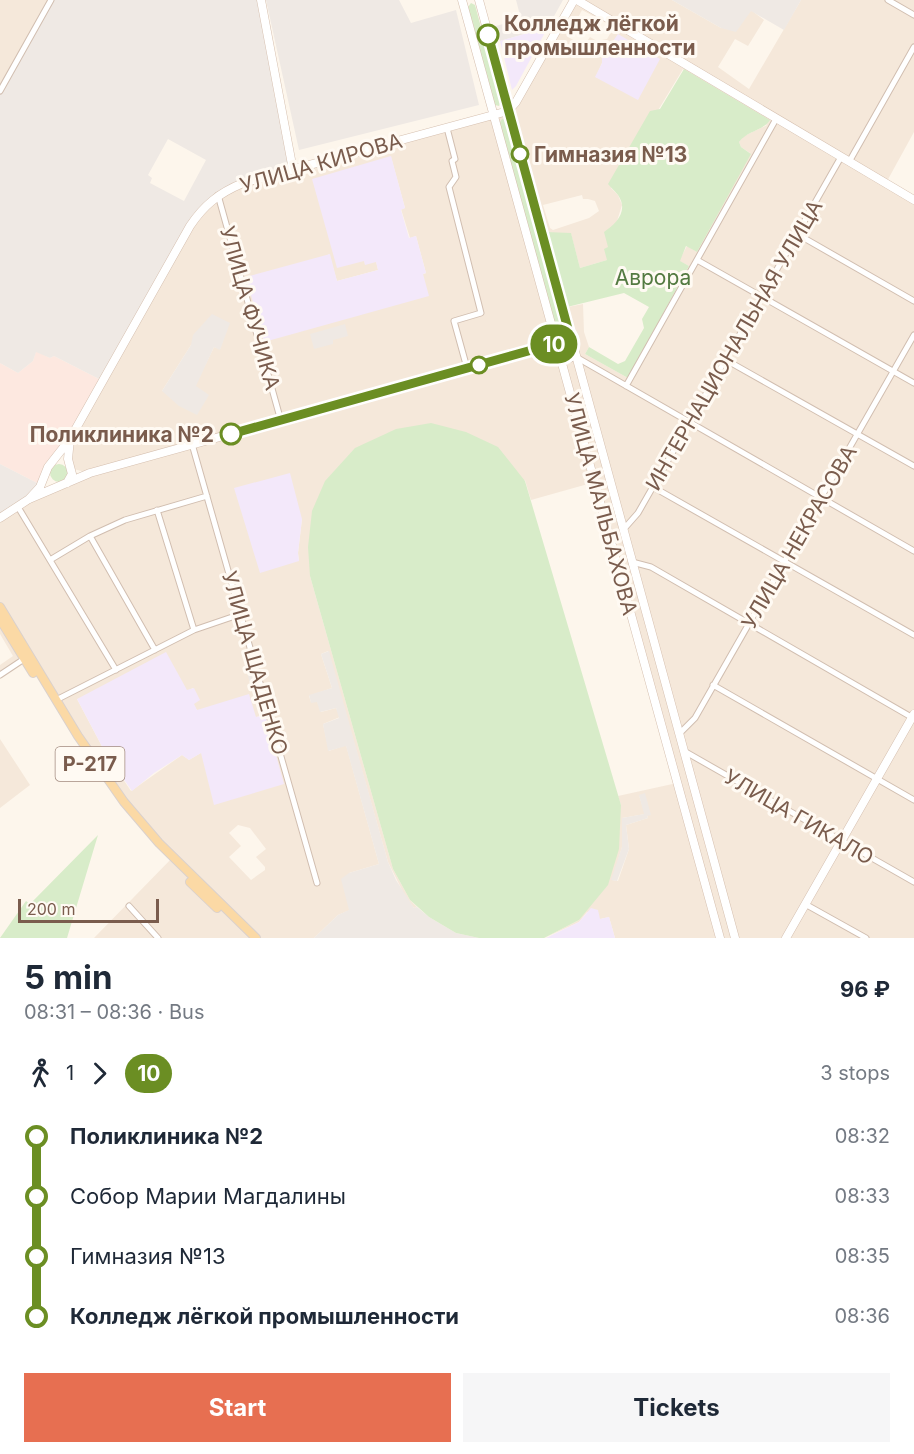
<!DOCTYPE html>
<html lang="en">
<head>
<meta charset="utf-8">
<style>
  :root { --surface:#fff; --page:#f6f6f7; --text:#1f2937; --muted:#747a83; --accent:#e76f51 }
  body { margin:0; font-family:Inter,sans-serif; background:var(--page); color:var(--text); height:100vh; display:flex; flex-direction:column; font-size:22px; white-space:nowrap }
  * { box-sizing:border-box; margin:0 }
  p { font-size:20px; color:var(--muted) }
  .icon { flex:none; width:33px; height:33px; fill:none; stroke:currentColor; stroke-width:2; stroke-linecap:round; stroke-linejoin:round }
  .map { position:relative; height:938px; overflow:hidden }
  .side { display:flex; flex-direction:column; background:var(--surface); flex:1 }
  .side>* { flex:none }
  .badge { padding:0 12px; border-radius:20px; font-size:21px; line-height:39px }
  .scale { position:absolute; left:18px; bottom:15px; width:141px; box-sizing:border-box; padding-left:6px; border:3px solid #7a5c4d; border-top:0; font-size:16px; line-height:21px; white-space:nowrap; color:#7a5c4d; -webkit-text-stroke:4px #fffaf3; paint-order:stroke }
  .map>.badge { position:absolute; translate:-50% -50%; box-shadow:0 0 0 3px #fff }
  .legs { display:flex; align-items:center; gap:9px; height:66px; padding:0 24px; font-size:20px }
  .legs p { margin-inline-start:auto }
  .summary { display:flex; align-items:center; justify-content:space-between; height:102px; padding:0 24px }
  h1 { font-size:33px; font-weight:700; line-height:45px }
  .button { display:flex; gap:12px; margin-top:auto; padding:12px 24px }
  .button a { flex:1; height:69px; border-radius:0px; background:var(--accent); color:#fff; font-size:24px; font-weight:700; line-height:69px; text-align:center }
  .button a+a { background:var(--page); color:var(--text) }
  ul { padding:0 24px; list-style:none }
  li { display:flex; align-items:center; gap:21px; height:60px; font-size:22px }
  li i { display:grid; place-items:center; width:9px; height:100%; margin:0 8px; background:currentColor }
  li i::after { content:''; width:15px; height:15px; margin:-8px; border:4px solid; border-radius:50%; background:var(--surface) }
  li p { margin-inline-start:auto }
  li:first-child i { background:linear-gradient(#0000 50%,currentColor 0) }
  li:last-child i { background:linear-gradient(currentColor 50%,#0000 0) }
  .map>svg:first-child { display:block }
  .residential { fill:#f5e8da; fill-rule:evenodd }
  .commercial { fill:#fde8e0 }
  .industrial { fill:#efe9e4; fill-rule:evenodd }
  .education { fill:#f3e8fa }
  .green { fill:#d8ecc9 }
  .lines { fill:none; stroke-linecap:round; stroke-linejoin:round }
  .street-casing { stroke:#d1beb0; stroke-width:7 }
  .secondary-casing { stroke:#d6c0b0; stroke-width:9 }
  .primary-casing { stroke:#dad1cd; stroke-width:10 }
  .street { stroke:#fff; stroke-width:5 }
  .secondary { stroke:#fff; stroke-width:8 }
  .primary { stroke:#fbd9a5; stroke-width:8 }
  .line-1-casing { stroke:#fff; stroke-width:14 }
  .line-1 { stroke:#6b8e23; stroke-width:9 }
  .stop-1-dot { fill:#fff; stroke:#6b8e23; stroke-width:3 }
  .labels { text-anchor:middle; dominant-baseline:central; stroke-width:6; stroke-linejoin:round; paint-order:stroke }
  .shield { fill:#fffaf3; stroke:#a28b7f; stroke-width:1.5 }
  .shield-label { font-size:20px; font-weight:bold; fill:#7a5c4d }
  .stop-label { font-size:21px; font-weight:bold; fill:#7a5c4d; stroke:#fffaf3; text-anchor:start }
  .street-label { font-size:21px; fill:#7a5c4d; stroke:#fffaf3 }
  .park-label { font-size:21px; fill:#537a41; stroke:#fffaf3 }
</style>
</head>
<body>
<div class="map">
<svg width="914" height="938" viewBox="0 0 914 938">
  <rect width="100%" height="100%" fill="#fdf6ec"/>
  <path class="residential" d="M0,0h51l-51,91z
    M574,0h98l49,28 30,-18 13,10 -16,26 -13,-7 -17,28 31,22 52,-89h113v132l-28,51 28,17v738h-299l-6,-21 -9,2 -13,-7 -8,10 -35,16 35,-18 42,-115 -3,-9 59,-13 -82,-301 -64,18 -6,-20 -215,96 83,293 17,31 7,7 -3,1 -9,-12 -17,-34 -60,-211 -7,3 11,34 -23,8 2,6 6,-1 4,11 15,-4 4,9 -17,7 6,27 17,-6 33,119 -30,9 1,37 -12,5 -24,23h-220l79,-81 -49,-55 -124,-195v-89l84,-46 -13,-4 -2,-22 121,-220 34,-34 284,-81zM582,10l32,17 -7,12 -10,2 -7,-4 -6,9 -16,-9zM602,63l36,36 -42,-22zM683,69l84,56 -25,12 -3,5 2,5 9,6 -53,99 -10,-6 -8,15 10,5 -61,112 -43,-24 4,-7 -5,-15 -1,-28 -15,3 3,-73 9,34 27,-8 2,-13 13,-42 -4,-10 -7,-7zM391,157l14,51 -4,1 9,29 6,-2 10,37 -162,69 65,-88 8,27 41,-11 -2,-9 -11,3 -1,-4zM582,195l1,4h5l7,2 4,10 -10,7 -36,12 -3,-2 -7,-23zM229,323l-9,26 -6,-2 -19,39 -33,5 29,-46zM235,488l67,31 -4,34 1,8zM193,688v16l4,6 59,7 9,-2 -76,45 -7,-5 -51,36 -25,-37 -29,-55 110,-8zM639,795l9,23 -22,7 3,24 -11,32 -6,-1 10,-33v-29l23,-4zM238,825l12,3 16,21 -10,8 9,10v3l-14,10 -22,-23 12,-11 -12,-13z
    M0,619l24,40 -24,16v-10l13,-9 -13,-22z
    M0,739l30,46 -30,23z"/>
  <path class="commercial" d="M36,351l14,7 4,-2 49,25 -62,104 -41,-21v-101l18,10 15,-12z"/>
  <path class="industrial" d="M51,0h210l32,170 -50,13 -40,24 -100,174 -49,-25 -4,2 -14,-6 -3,9 -15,12 -18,-10v-272zM168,139l38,21 -22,41 -34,-18 2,-5 -4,-3z
    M266,0h133l12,23 45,-13 23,95 -180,45z
    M516,0h47l-15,27 -48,14 -4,-15 25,-7z
    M672,0h129l-17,30 -33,-19 -15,21 -15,-4z
    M212,314l18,9 -10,27 -6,-3 -18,39 13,9 -12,20 -18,-9 -17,-15 29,-46 2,-10z
    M345,324l3,12 -15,4v4l-19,5 -4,-15z
    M0,464l41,21 -41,33z
    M329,651l59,211 8,18 18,28 3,-1 12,10 27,16 23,5h-165l24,-23 11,-5 -8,-31 8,-6 30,-9 -33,-118 -18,5 -5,-27 16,-6 -3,-10 -16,4 -3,-10 -6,1 -2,-8 23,-7 -11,-34z
    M253,671l12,40 -6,2 -12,-40z
    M645,793l6,22 -4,1 1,2 -22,7 3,24 -12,32 -6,-1 11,-33v-29l22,-4 -5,-19z"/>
  <path class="education" d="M548,27l-32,59 -4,4 -12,-49z
    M618,34l42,25 -22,41 -43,-23 7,-14v-6z
    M391,156l14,52 -4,2 8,28 7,-2 10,37 -3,1 6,22 -165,46 -18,-65 84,-23 7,27 41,-11 -2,-8 -11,3 -1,-4 -27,7 -25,-89z
    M290,473l12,46 -4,34 1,8 -39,12 -26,-85z
    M166,652l21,38 7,-2 6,12 -6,4 3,6 52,-16 7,23 9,-2 19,69 -70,21 -13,-52 -12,7 -7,-5 -28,18 -22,18 -26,-37 -29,-55z
    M591,908l7,2 2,9 9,-2 6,21h-69l33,-16z"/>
  <path class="green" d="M471,3l4,2 26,96 -2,5 -4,-1 -27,-98z
    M684,69l86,51c-7,11 -23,11 -31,22l2,5 10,7 -54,98 -11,-6 -6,15 9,5 -61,112 -43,-24 4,-7 29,17 7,-3 19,-33 -2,-9 7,-12 -25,-14 -57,14 -21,-75 25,1 9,35 27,-8 -3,-11 4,-2 -4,-15c12,-8 25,-21 14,-37 -3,-4 -7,-7 -10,-11l42,-73 10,-2z
    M502,119l6,2 59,216 -3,4 -5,-3 -60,-215z
    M431,423l35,9 32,15 27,34 96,324 -2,44 -11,36 -29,35 -35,18h-65l-23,-5 -27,-16 -19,-17 -17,-31 -83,-293 -2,-29 4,-36 13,-30 30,-33 41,-19z
    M50 473a9 9 0 1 1 18 0a9 9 0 1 1-18 0Z
    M98,835l-31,103h-67l26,-37 4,3z"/>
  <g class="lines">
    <defs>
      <path id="street" d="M888,0l26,15
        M0,91l51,-91
        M447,128l8,31 -3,2 4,16 -7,10 32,126 -27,8 13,47
        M849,162l65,-115
        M218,195l63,226
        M797,234l117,67
        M697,260l217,123
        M726,360l188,106
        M562,362l14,-5 338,194
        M626,386l150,-267
        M192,444l125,439
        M653,487l261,148
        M18,507l98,163
        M157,510l37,120
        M623,530l15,-17 203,-356
        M90,536l65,114
        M50,560l40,-24 35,-16 82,-24
        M632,562l19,5 262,151
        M0,675l24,-16
        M713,685l201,115
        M56,700l138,-70 47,-16
        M679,734l16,-16 219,-383
        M684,751l230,131
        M805,904l61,34
        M129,906l29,32"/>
      <path id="secondary" d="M261,0l32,170
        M462,0l258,938
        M479,0l256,938
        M577,0l337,200
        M67,483l5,-9 -4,-15 2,-20
        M29,499l11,-12 8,-20 22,-28 120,-213c14,-21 29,-33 53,-43l265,-72 8,-9 58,-102
        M0,518l29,-19 61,-26 467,-130
        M786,938l128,-224"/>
      <path id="primary" d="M0,607l78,129 46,66 35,41 97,95
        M0,619l33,54
        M190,882l27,26"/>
    </defs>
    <use href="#street" class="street-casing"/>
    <use href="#secondary" class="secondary-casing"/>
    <use href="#primary" class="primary-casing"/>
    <use href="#street" class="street"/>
    <use href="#secondary" class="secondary"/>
    <use href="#primary" class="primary"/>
  </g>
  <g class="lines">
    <defs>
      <path id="line-1" d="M231,434l326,-91 8,3 6,-6 -83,-305"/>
    </defs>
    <use href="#line-1" class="line-1-casing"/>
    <use href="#line-1" class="line-1"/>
  </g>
  <g class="stop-1-dot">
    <circle cx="488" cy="35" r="10"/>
    <circle cx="520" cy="154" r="8"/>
    <circle cx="479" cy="365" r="8"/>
    <circle cx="231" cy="434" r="10"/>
  </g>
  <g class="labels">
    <rect class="shield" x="55.5" y="747" width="69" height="34" rx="4.5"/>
    <g class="shield-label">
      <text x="90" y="764">Р-217</text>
    </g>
    <g class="stop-label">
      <text x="504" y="23">Колледж лёгкой<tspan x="504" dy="24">промышленности</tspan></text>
      <text x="534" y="154">Гимназия №13</text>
      <text x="214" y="434" text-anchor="end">Поликлиника №2</text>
    </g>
    <g class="street-label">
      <text transform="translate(321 163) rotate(-16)">УЛИЦА КИРОВА</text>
      <text transform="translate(250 308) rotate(74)">УЛИЦА ФУЧИКА</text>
      <text transform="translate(734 345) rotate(-60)">ИНТЕРНАЦИОНАЛЬНАЯ УЛИЦА</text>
      <text transform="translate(601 504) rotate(75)">УЛИЦА МАЛЬБАХОВА</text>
      <text transform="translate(799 537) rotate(-60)">УЛИЦА НЕКРАСОВА</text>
      <text transform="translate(255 663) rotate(74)">УЛИЦА ЩАДЕНКО</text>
      <text transform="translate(799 817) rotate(30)">УЛИЦА ГИКАЛО</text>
    </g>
    <g class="park-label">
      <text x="653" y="277">Аврора</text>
    </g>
  </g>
</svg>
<div class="scale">200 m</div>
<b class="badge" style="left:554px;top:344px;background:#6b8e23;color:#fff">10</b>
</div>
<section class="side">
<div class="summary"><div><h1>5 min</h1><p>08:31 – 08:36 · Bus</p></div><b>96 ₽</b></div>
<div class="legs"><svg class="icon" aria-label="walk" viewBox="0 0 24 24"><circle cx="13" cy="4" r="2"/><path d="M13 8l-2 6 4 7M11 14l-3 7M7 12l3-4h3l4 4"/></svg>1<svg class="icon" aria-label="forward" viewBox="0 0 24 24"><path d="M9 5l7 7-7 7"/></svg><b class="badge" style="background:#6b8e23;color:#fff">10</b><p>3 stops</p></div>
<ul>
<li><i style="color:#6b8e23"></i><b>Поликлиника №2</b><p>08:32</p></li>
<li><i style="color:#6b8e23"></i><span>Собор Марии Магдалины</span><p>08:33</p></li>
<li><i style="color:#6b8e23"></i><span>Гимназия №13</span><p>08:35</p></li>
<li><i style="color:#6b8e23"></i><b>Колледж лёгкой промышленности</b><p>08:36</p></li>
</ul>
<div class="button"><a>Start</a><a>Tickets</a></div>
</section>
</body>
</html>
